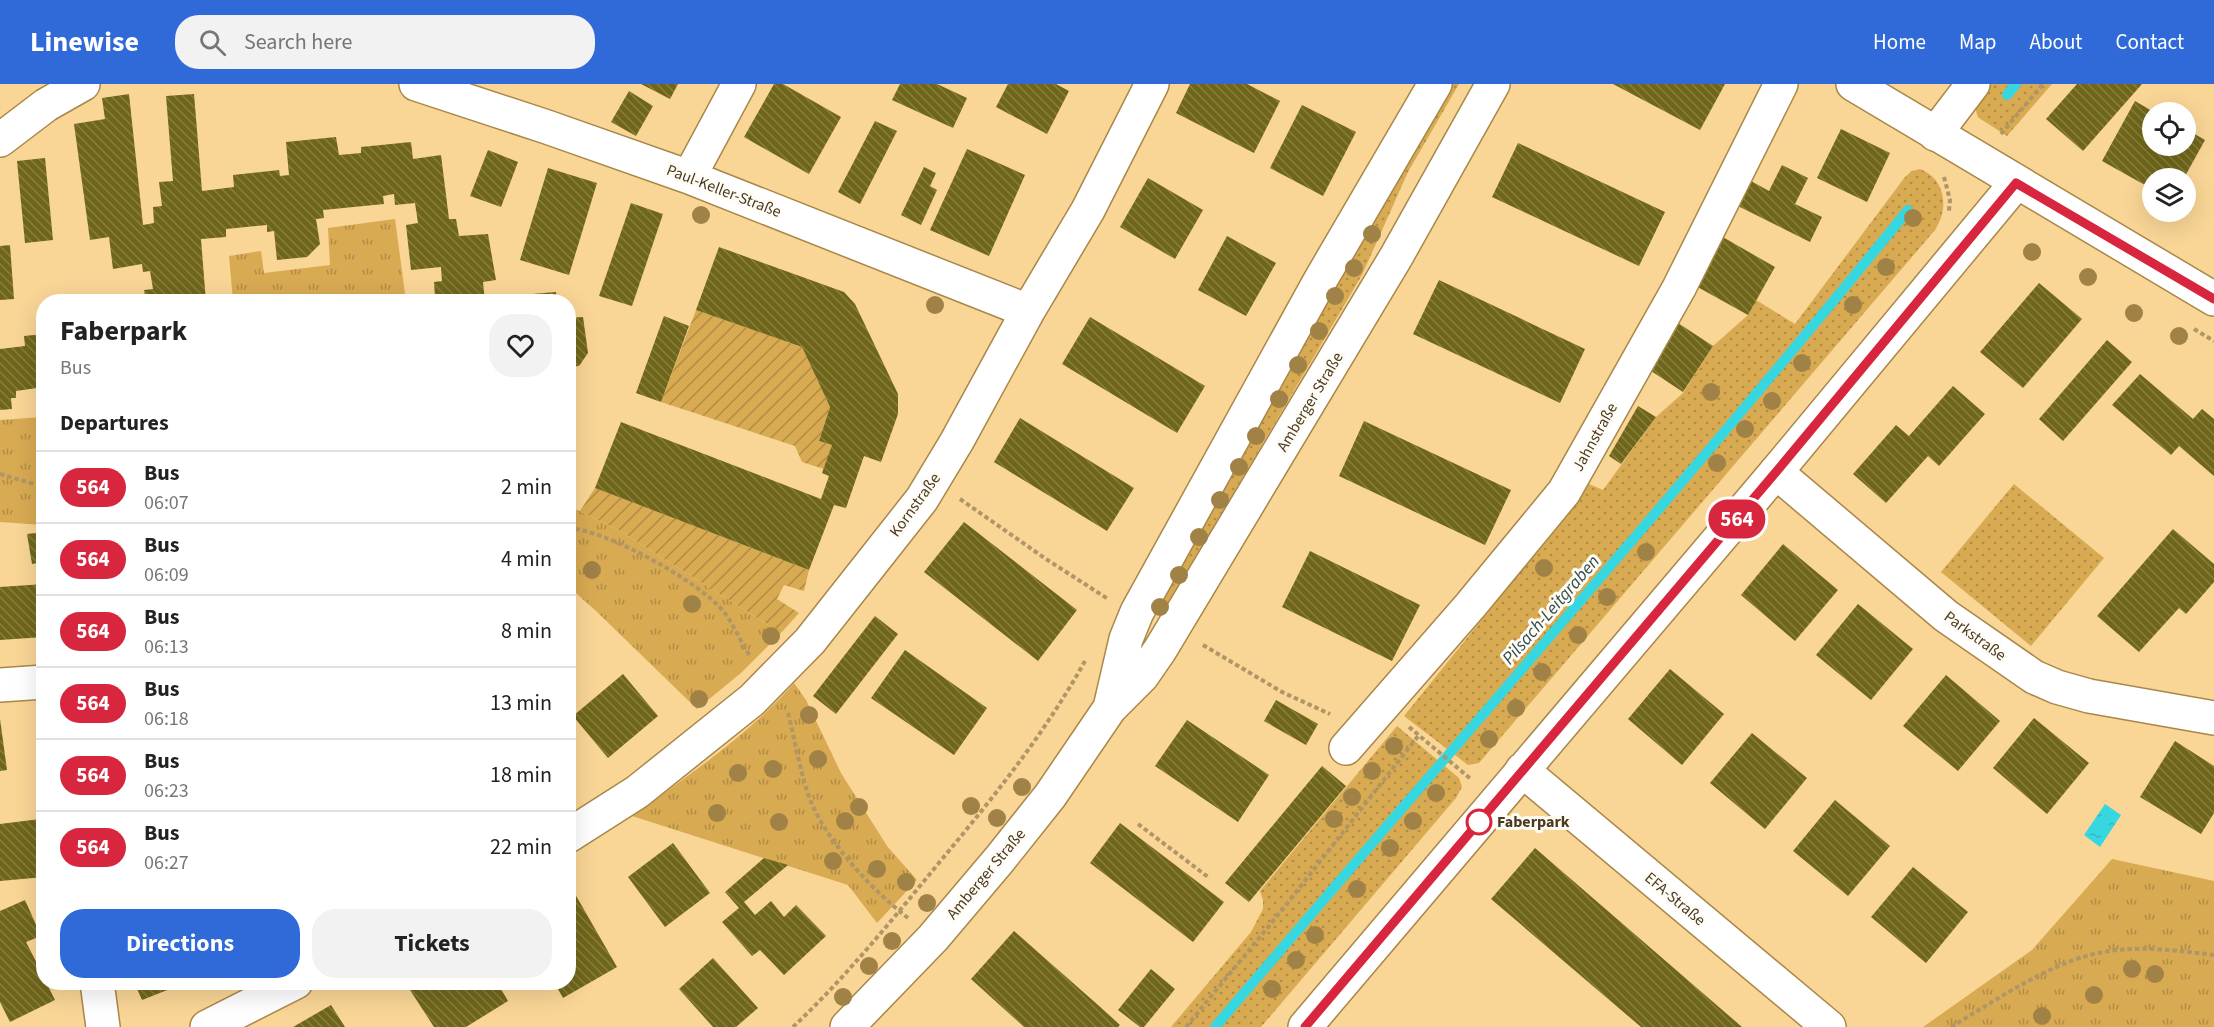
<!DOCTYPE html>
<html lang="en">
<head>
<meta charset="utf-8">
<style>
  :root { --surface:#fff; --page:#f2f2f2; --text:#222; --muted:#767676; --line:#e0e0e0; --accent:#2f6ad8 }
  body { margin:0; font-family:"Source Sans 3",sans-serif; background:var(--page); color:var(--text); height:100vh; display:flex; flex-direction:column; font-size:22px; white-space:nowrap }
  * { box-sizing:border-box; margin:0 }
  p { font-size:20px; color:var(--muted) }
  .icon { flex:none; width:33px; height:33px; fill:none; stroke:currentColor; stroke-width:2; stroke-linecap:round; stroke-linejoin:round }
  .map { position:relative; flex:1; overflow:hidden }
  .details { position:absolute; left:36px; top:210px; width:540px; height:696px; display:flex; flex-direction:column; background:var(--surface); border-radius:24px; box-shadow:0 6px 24px #0002 }
  .details>* { flex:none }
  .badge { padding:0 12px; border-radius:20px; font-size:21px; line-height:39px }
  .controls { position:absolute; left:2142px; top:18px; display:grid; gap:12px }
  .controls a { display:grid; place-items:center; width:54px; height:54px; border-radius:50%; background:var(--surface); box-shadow:0 6px 24px #0002; font-size:30px }
  .map>.badge { position:absolute; translate:-50% -50%; box-shadow:0 0 0 3px #fff }
  h2 { padding:0 24px; font-size:22px; line-height:54px }
  .round { display:grid; place-items:center; flex:none; width:63px; height:63px; border-radius:24px; background:var(--page) }
  .head { display:flex; align-items:center; justify-content:space-between; height:102px; padding:0 24px }
  h1 { font-size:28px; font-weight:700; line-height:45px }
  .action { display:flex; gap:12px; margin-top:auto; padding:12px 24px }
  .action a { flex:1; height:69px; border-radius:24px; background:var(--accent); color:#fff; font-size:24px; font-weight:700; line-height:69px; text-align:center }
  .action a+a { background:var(--page); color:var(--text) }
  ul { padding:0; list-style:none }
  li { display:flex; align-items:center; gap:18px; height:72px; padding:0 24px; border-top:2px solid var(--line) }
  li div { flex:1 }
  li b { display:block; font-size:22px }
  li em { font-style:normal }
  li .badge { min-width:66px; font-weight:700; text-align:center }
  header { display:flex; align-items:center; gap:36px; box-sizing:border-box; height:84px; padding:0 30px; background:var(--accent); color:#fff }
  header strong { font-size:28px }
  nav { display:flex; gap:33px; margin-inline-start:auto; font-size:21px }
  .search { width:420px; height:54px; background:var(--page); display:flex; align-items:center; gap:15px; box-sizing:border-box; padding:0 21px; border-radius:24px; color:var(--muted); font-size:22px }
  .map>svg:first-child { display:block }
  .grass { fill:url(#grass-dots) }
  .park { fill:url(#park-tufts) }
  .garden { fill:url(#garden-furrows) }
  .water { fill:url(#water-ripples) }
  .lines { fill:none; stroke-linecap:round; stroke-linejoin:round }
  .stream { stroke:#36d7e1; stroke-width:10 }
  .building { fill:url(#building-back-hatch) }
  .minor-casing { stroke:#a88749; stroke-width:36 }
  .tertiary-casing { stroke:#a88749; stroke-width:36 }
  .secondary-casing { stroke:#a88749; stroke-width:36 }
  .path { stroke:#b09566; stroke-width:4; stroke-dasharray:4.5 3; stroke-linecap:butt }
  .minor { stroke:#fff; stroke-width:33 }
  .tertiary { stroke:#fff; stroke-width:33 }
  .secondary { stroke:#fff; stroke-width:33 }
  .tree { fill:#a08247 }
  .line-casing { stroke:#fff; stroke-width:14 }
  .line { stroke:#d7263d; stroke-width:9 }
  .stop-dot { fill:#fff; stroke:#d7263d; stroke-width:3 }
  .labels { text-anchor:middle; dominant-baseline:central; stroke-width:6; stroke-linejoin:round; paint-order:stroke }
  .street-label { font-size:16px; fill:#493b21; stroke:#fffbf5 }
  .stop-label { font-size:16px; font-weight:bold; fill:#493b21; stroke:#fffbf5; text-anchor:start }
  .water-label { font-size:18px; font-style:italic; fill:#2d4c4f; stroke:#fffbf5 }
</style>
</head>
<body>
<header>
<strong>Linewise</strong>
<div class="search"><svg class="icon" aria-label="search" viewBox="0 0 24 24"><circle cx="10" cy="10" r="6"/><path d="M15 15l6 6"/></svg>Search here</div>
<nav><a>Home</a><a>Map</a><a>About</a><a>Contact</a></nav>
</header>
<div class="map">
<svg width="2214" height="943" viewBox="0 0 2214 943">
  <defs>
    <pattern id="grass-dots" width="8" height="8" patternUnits="userSpaceOnUse" patternTransform="scale(1.5)"><rect width="8" height="8" fill="#d8aa52"/><path d="M2 2h.1M6 6h.1" fill="none" stroke="#b18c44" stroke-width="1.8" stroke-linecap="round"/></pattern>
    <pattern id="park-tufts" width="24" height="20" patternUnits="userSpaceOnUse" patternTransform="scale(1.5)"><rect width="24" height="20" fill="#d8aa52"/><path d="M3 7l-1-3M5 7V3M7 7l1-3M15 17l-1-3M17 17v-4M19 17l1-3" fill="none" stroke="#b18c44"/></pattern>
    <pattern id="garden-furrows" width="10" height="10" patternUnits="userSpaceOnUse" patternTransform="scale(1.5)"><rect width="10" height="10" fill="#d8aa52"/><path d="M-1 1l2-2M0 10L10 0M9 11l2-2" fill="none" stroke="#b18c44"/></pattern>
    <pattern id="water-ripples" width="26" height="14" patternUnits="userSpaceOnUse" patternTransform="scale(1.5)"><rect width="26" height="14" fill="#36d7e1"/><path d="M2 4q2-2 4 0t4 0M15 11q2-2 4 0t4 0" fill="none" stroke="#31b9c1"/></pattern>
    <pattern id="building-back-hatch" width="6" height="6" patternUnits="userSpaceOnUse" patternTransform="scale(1.5)"><rect width="6" height="6" fill="#706619"/><path d="M-1 5l2 2M0 0l6 6M5-1l2 2" fill="none" stroke="#867e42"/></pattern>
  </defs>
  <rect width="100%" height="100%" fill="#f9d596"/>
  <path class="grass" d="M1450,0h9l-51,88 -46,103 -199,338 -11,-5z
    M1986,0h66l-45,52 -28,-18c-8,-11 2,-23 7,-34z
    M1920,85c26,10 29,40 15,61l-456,533 -11,2 -64,-49 93,-115 85,-120 21,9 53,-73 27,-24 30,-47 35,-31 8,-15 39,24 110,-147 7,-6z
    M2014,400l90,74 -73,88 -90,-74z
    M1397,642l62,52 3,9 -6,11 -195,229h-90l80,-95 12,-23v-9l-3,-9z"/>
  <path class="park" d="M395,135l11,82h-173l-4,-45 32,-5 3,22 66,-8 -2,-37z
    M43,333v108l-43,-3v-102z
    M568,423l12,4 40,20 161,102 -40,40 -44,36 -101,-98 -27,-24z
    M794,599l12,17 35,73 46,73 30,34 -40,43 -29,-38 -216,-69c54,-39 118,-82 162,-133z
    M2112,775l102,22v146h-291l109,-77z"/>
  <path class="garden" d="M696,226l106,37 28,60 -11,34 13,4 -8,24 -22,-7 -7,-16 -134,-44z
    M595,404l214,82 -5,21 -20,-6 -7,14 22,14 -18,20 -161,-102 -40,-20z"/>
  <path class="water" d="M2105,720l16,11 -21,32 -16,-12z"/>
  <g class="lines">
    <path class="stream" d="M2007,11l9,-11
      M1215,943c231,-272 468,-540 693,-817"/>
  </g>
  <path class="building" d="M641,0h37l-8,15z
    M774,0h9l58,33 -32,57 -65,-37z
    M900,0h37l30,14 -14,30 -61,-28z
    M1008,0h48l13,7 -22,43 -51,-27z
    M1190,0h57l33,17 -26,52 -78,-40z
    M1613,0h112l-25,46z
    M2077,0h65l-59,67 -37,-32z
    M629,7l24,15 -17,30 -25,-14z
    M129,10l14,131 11,-2 -1,-16 9,-1 -3,-24 14,-1 -7,-85 28,-2 8,97 32,-4 -1,-12 46,-5 1,6 9,-1 -3,-33 50,-5 3,18 22,-2v-6l50,-5 2,17 28,-4 8,64h7l3,17 29,-2 8,46 -13,2 2,20h-42l-1,-6 -7,1 -1,-15 8,-1 -1,-14 -30,3 -5,-45 12,-2 -3,-20 -20,2 -1,-11 -11,2 1,8 -61,6 1,8 -8,1 4,25 -13,13 -30,3 -3,-29 -7,1v-7l-41,4v8l-25,2 5,63h-60l-2,-12 9,-1 -3,-18 -7,1 -1,-8 -29,5 -4,-32 -19,3 -16,-116 31,-5 -3,-21z
    M2135,17l17,10v35h34v-17l19,11 -21,38h-32v11l-50,-28z
    M1302,21l54,27 -33,64 -53,-28z
    M875,37l22,10 -37,73 -22,-12z
    M1841,45l49,24 -23,49 -50,-24z
    M1518,59l147,69 -26,54 -147,-69z
    M967,65l58,26 -36,81 -59,-26z
    M488,66l30,12 -17,45 -31,-11z
    M45,74l8,82 -28,3 -8,-82z
    M1782,81l26,13 -13,26 27,13 -12,25 -72,-36 13,-25 18,10z
    M924,83l12,6 -6,13 7,4 -16,35 -20,-10z
    M548,84l49,15 -28,92 -49,-15z
    M1148,94l55,32 -28,49 -55,-32z
    M631,119l32,11 -31,92 -33,-10z
    M1227,152l49,27 -30,53 -48,-26z
    M1721,152l54,31 -27,48 -54,-30z
    M10,161l4,54 -14,1v-54z
    M719,163l125,45 11,12 43,90v20l-17,48 -17,-6 -18,52 -12,-3 -25,65 -214,-82 26,-66 200,77 8,-23 -7,-3 10,-28 -13,-4 11,-34 -28,-60 -106,-37z
    M1439,196l146,69 -25,54 -147,-69z
    M2039,199l43,36 -59,69 -43,-36z
    M556,208l1,10h-50v-6z
    M664,232l25,10 -28,76 -25,-9z
    M583,233l5,36 -9,13 -11,1v-49z
    M1090,233l115,69 -28,47 -115,-69z
    M1678,239l35,23 -30,46 -35,-23z
    M44,250v53l-28,4v7h-5l1,11 -12,1v-61l25,-3 -1,-10z
    M2107,256l25,22 -69,79 -24,-22z
    M2140,290l53,45 9,-10 12,10v57l-35,-30 -8,9 -59,-50z
    M1953,302l32,28 -46,52 -11,-10 -42,47 -33,-29 43,-49 13,11z
    M1638,322l18,11 -35,47 -12,-8z
    M1020,334l114,70 -27,43 -113,-69z
    M1364,337l147,69 -26,55 -146,-69z
    M964,438l113,88 -39,51 -114,-89z
    M2173,445l41,35v18l-28,32 -7,-6 -40,44 -42,-36z
    M44,448v30l-12,2 -5,-30z
    M1783,460l55,46 -43,51 -54,-46z
    M1310,467l110,54 -28,56 -110,-54z
    M44,500v53l-44,3v-53z
    M1858,520l55,45 -42,51 -55,-45z
    M875,532l23,18 -62,80 -23,-18z
    M905,566l82,58 -33,47 -83,-57z
    M1670,585l54,45 -42,51 -54,-46z
    M623,590l35,42 -50,42 -35,-42z
    M1946,591l54,46 -42,50 -55,-45z
    M1276,616l42,24 -12,21 -42,-24z
    M2034,634l55,45 -42,51 -54,-46z
    M0,635l7,51 -7,1z
    M1187,636l82,55 -31,47 -83,-56z
    M1752,649l55,45 -42,51 -55,-46z
    M2175,657l39,25v47l-13,21 -61,-37z
    M1322,682l24,20 -97,116 -24,-19z
    M1835,716l55,46 -42,50 -55,-45z
    M40,735l4,58 -44,4v-57z
    M1120,739l104,79 -31,40 -103,-79z
    M673,759l37,50 -45,34 -37,-50z
    M1535,764l207,179h-101l-150,-128z
    M764,774l24,7 -44,37 11,13 16,-14 13,16 12,-12 30,31 -42,39 -24,-25 -8,6 -30,-34 17,-14 -14,-16z
    M1913,783l55,45 -42,51 -55,-46z
    M575,810l42,73 -54,31 -9,-16h14v-84z
    M25,816l16,36 -15,6 18,35v5h2l9,18 -45,22 -10,-20v-91z
    M1014,847l84,74 22,20 -2,2h-94l-53,-48z
    M713,874l45,50 -22,19h-23l-34,-38z
    M1151,885l24,20 -31,38h-4l-22,-17z
    M134,898h51v1l-43,17z
    M421,898h76l11,19 -42,26h-32l-24,-37z
    M331,921l14,22h-52z"/>
  <g class="lines">
    <defs>
      <path id="minor" d="M416,0l131,43 142,50 339,134
        M1935,50l38,-50
        M0,56l46,-35 37,-21
        M689,93l50,-93
        M1776,388l170,144 88,61 23,10 32,9 125,22
        M0,601l44,-3
        M1346,664l124,-142 94,-114 115,-204 102,-204
        M1522,686l307,257
        M568,752l69,-44 115,-92 58,-59 112,-142 35,-58 71,-130 60,-101 64,-126
        M97,898l6,45
        M207,943l89,-45"/>
      <path id="tertiary" d="M1305,943l471,-555 240,-289"/>
      <path id="secondary" d="M1853,0l361,215
        M1110,624l16,-69 11,-27 184,-333 114,-195
        M847,943l86,-89 66,-78 51,-64 60,-88 32,-32 18,-26 236,-393 97,-173"/>
    </defs>
    <use href="#minor" class="minor-casing"/>
    <use href="#tertiary" class="tertiary-casing"/>
    <use href="#secondary" class="secondary-casing"/>
    <path class="path" d="M2001,50l42,-50
      M1944,93l6,23 -1,11
      M2194,245l20,12
      M0,390l31,9 13,1
      M960,415l86,60 62,40
      M568,444c39,2 132,54 156,84 11,14 16,30 26,44
      M1203,561l79,47 48,22
      M788,629c7,27 13,64 23,89 18,42 61,88 97,116
      M1409,643l63,53
      M1138,740l70,53
      M793,943c53,-50 99,-107 145,-163 54,-65 106,-129 147,-203
      M1186,943l96,-117 137,-175
      M1951,943c40,-24 95,-61 139,-72 41,-11 83,-5 124,0"/>
    <use href="#minor" class="minor"/>
    <use href="#tertiary" class="tertiary"/>
    <use href="#secondary" class="secondary"/>
  </g>
  <g class="tree">
    <circle cx="701" cy="131" r="9"/>
    <circle cx="1913" cy="134" r="9"/>
    <circle cx="1372" cy="150" r="9"/>
    <circle cx="2032" cy="168" r="9"/>
    <circle cx="1886" cy="183" r="9"/>
    <circle cx="1354" cy="184" r="9"/>
    <circle cx="2088" cy="193" r="9"/>
    <circle cx="1335" cy="212" r="9"/>
    <circle cx="935" cy="221" r="9"/>
    <circle cx="1853" cy="221" r="9"/>
    <circle cx="2134" cy="229" r="9"/>
    <circle cx="1319" cy="247" r="9"/>
    <circle cx="2179" cy="252" r="9"/>
    <circle cx="1802" cy="279" r="9"/>
    <circle cx="1298" cy="281" r="9"/>
    <circle cx="1711" cy="308" r="9"/>
    <circle cx="1279" cy="315" r="9"/>
    <circle cx="1772" cy="317" r="9"/>
    <circle cx="1745" cy="345" r="9"/>
    <circle cx="1256" cy="352" r="9"/>
    <circle cx="1717" cy="379" r="9"/>
    <circle cx="1239" cy="383" r="9"/>
    <circle cx="1220" cy="416" r="9"/>
    <circle cx="1199" cy="453" r="9"/>
    <circle cx="1646" cy="468" r="9"/>
    <circle cx="1544" cy="484" r="9"/>
    <circle cx="592" cy="486" r="9"/>
    <circle cx="1179" cy="491" r="9"/>
    <circle cx="1607" cy="513" r="9"/>
    <circle cx="692" cy="520" r="9"/>
    <circle cx="1160" cy="523" r="9"/>
    <circle cx="1578" cy="551" r="9"/>
    <circle cx="771" cy="552" r="9"/>
    <circle cx="1542" cy="588" r="9"/>
    <circle cx="699" cy="615" r="9"/>
    <circle cx="1516" cy="624" r="9"/>
    <circle cx="809" cy="631" r="9"/>
    <circle cx="1489" cy="655" r="9"/>
    <circle cx="1394" cy="662" r="9"/>
    <circle cx="818" cy="675" r="9"/>
    <circle cx="773" cy="685" r="9"/>
    <circle cx="1372" cy="687" r="9"/>
    <circle cx="738" cy="689" r="9"/>
    <circle cx="1022" cy="703" r="9"/>
    <circle cx="1436" cy="709" r="9"/>
    <circle cx="1352" cy="713" r="9"/>
    <circle cx="971" cy="722" r="9"/>
    <circle cx="859" cy="723" r="9"/>
    <circle cx="717" cy="729" r="9"/>
    <circle cx="997" cy="734" r="9"/>
    <circle cx="1334" cy="735" r="9"/>
    <circle cx="845" cy="737" r="9"/>
    <circle cx="1413" cy="737" r="9"/>
    <circle cx="779" cy="738" r="9"/>
    <circle cx="1390" cy="764" r="9"/>
    <circle cx="833" cy="777" r="9"/>
    <circle cx="877" cy="785" r="9"/>
    <circle cx="906" cy="798" r="9"/>
    <circle cx="1357" cy="805" r="9"/>
    <circle cx="927" cy="819" r="9"/>
    <circle cx="1315" cy="851" r="9"/>
    <circle cx="892" cy="857" r="9"/>
    <circle cx="1296" cy="876" r="9"/>
    <circle cx="869" cy="882" r="9"/>
    <circle cx="2132" cy="885" r="9"/>
    <circle cx="2155" cy="890" r="9"/>
    <circle cx="1272" cy="905" r="9"/>
    <circle cx="2094" cy="911" r="9"/>
    <circle cx="843" cy="913" r="9"/>
    <circle cx="2042" cy="932" r="9"/>
  </g>
  <g class="lines">
    <defs>
      <path id="line" d="M1305,943l471,-555 240,-289 198,116"/>
    </defs>
    <use href="#line" class="line-casing"/>
    <use href="#line" class="line"/>
  </g>
  <circle class="stop-dot" cx="1479" cy="738" r="12"/>
  <g class="labels">
    <g class="street-label">
      <text transform="translate(724 107) rotate(21)">Paul-Keller-Straße</text>
      <text transform="translate(1310 318) rotate(-59)">Amberger Straße</text>
      <text transform="translate(1595 353) rotate(-61)">Jahnstraße</text>
      <text transform="translate(915 421) rotate(-54)">Kornstraße</text>
      <text transform="translate(1975 552) rotate(36)">Parkstraße</text>
      <text transform="translate(986 790) rotate(-50)">Amberger Straße</text>
      <text transform="translate(1675 815) rotate(40)">EFA-Straße</text>
    </g>
    <g class="stop-label">
      <text x="1497" y="738">Faberpark</text>
    </g>
    <g class="water-label">
      <text transform="translate(1551 526) rotate(-49)">Pilsach-Leitgraben</text>
    </g>
  </g>
</svg>
<div class="controls">
<a><svg class="icon" aria-label="locate" viewBox="0 0 24 24"><circle cx="12" cy="12" r="6"/><path d="M12 2v4M12 18v4M2 12h4M18 12h4"/></svg></a>
<a><svg class="icon" aria-label="layers" viewBox="0 0 24 24"><path d="M12 4l9 5-9 5-9-5zM3 14l9 5 9-5"/></svg></a>
</div>
<b class="badge" style="left:1737px;top:435px;background:#d7263d;color:#fff">564</b>
<section class="details">
<div class="head"><div><h1>Faberpark</h1><p>Bus</p></div><a class="round"><svg class="icon" aria-label="heart" viewBox="0 0 24 24"><path d="M12 20l-8-8c-3-5 5-10 8-4 3-6 11-1 8 4z"/></svg></a></div>
<h2>Departures</h2>
<ul>
<li><span class="badge" style="background:#d7263d;color:#fff">564</span><div><b>Bus</b><p>06:07</p></div><em>2 min</em></li>
<li><span class="badge" style="background:#d7263d;color:#fff">564</span><div><b>Bus</b><p>06:09</p></div><em>4 min</em></li>
<li><span class="badge" style="background:#d7263d;color:#fff">564</span><div><b>Bus</b><p>06:13</p></div><em>8 min</em></li>
<li><span class="badge" style="background:#d7263d;color:#fff">564</span><div><b>Bus</b><p>06:18</p></div><em>13 min</em></li>
<li><span class="badge" style="background:#d7263d;color:#fff">564</span><div><b>Bus</b><p>06:23</p></div><em>18 min</em></li>
<li><span class="badge" style="background:#d7263d;color:#fff">564</span><div><b>Bus</b><p>06:27</p></div><em>22 min</em></li>
</ul>
<div class="action"><a>Directions</a><a>Tickets</a></div>
</section>
</div>
</body>
</html>
